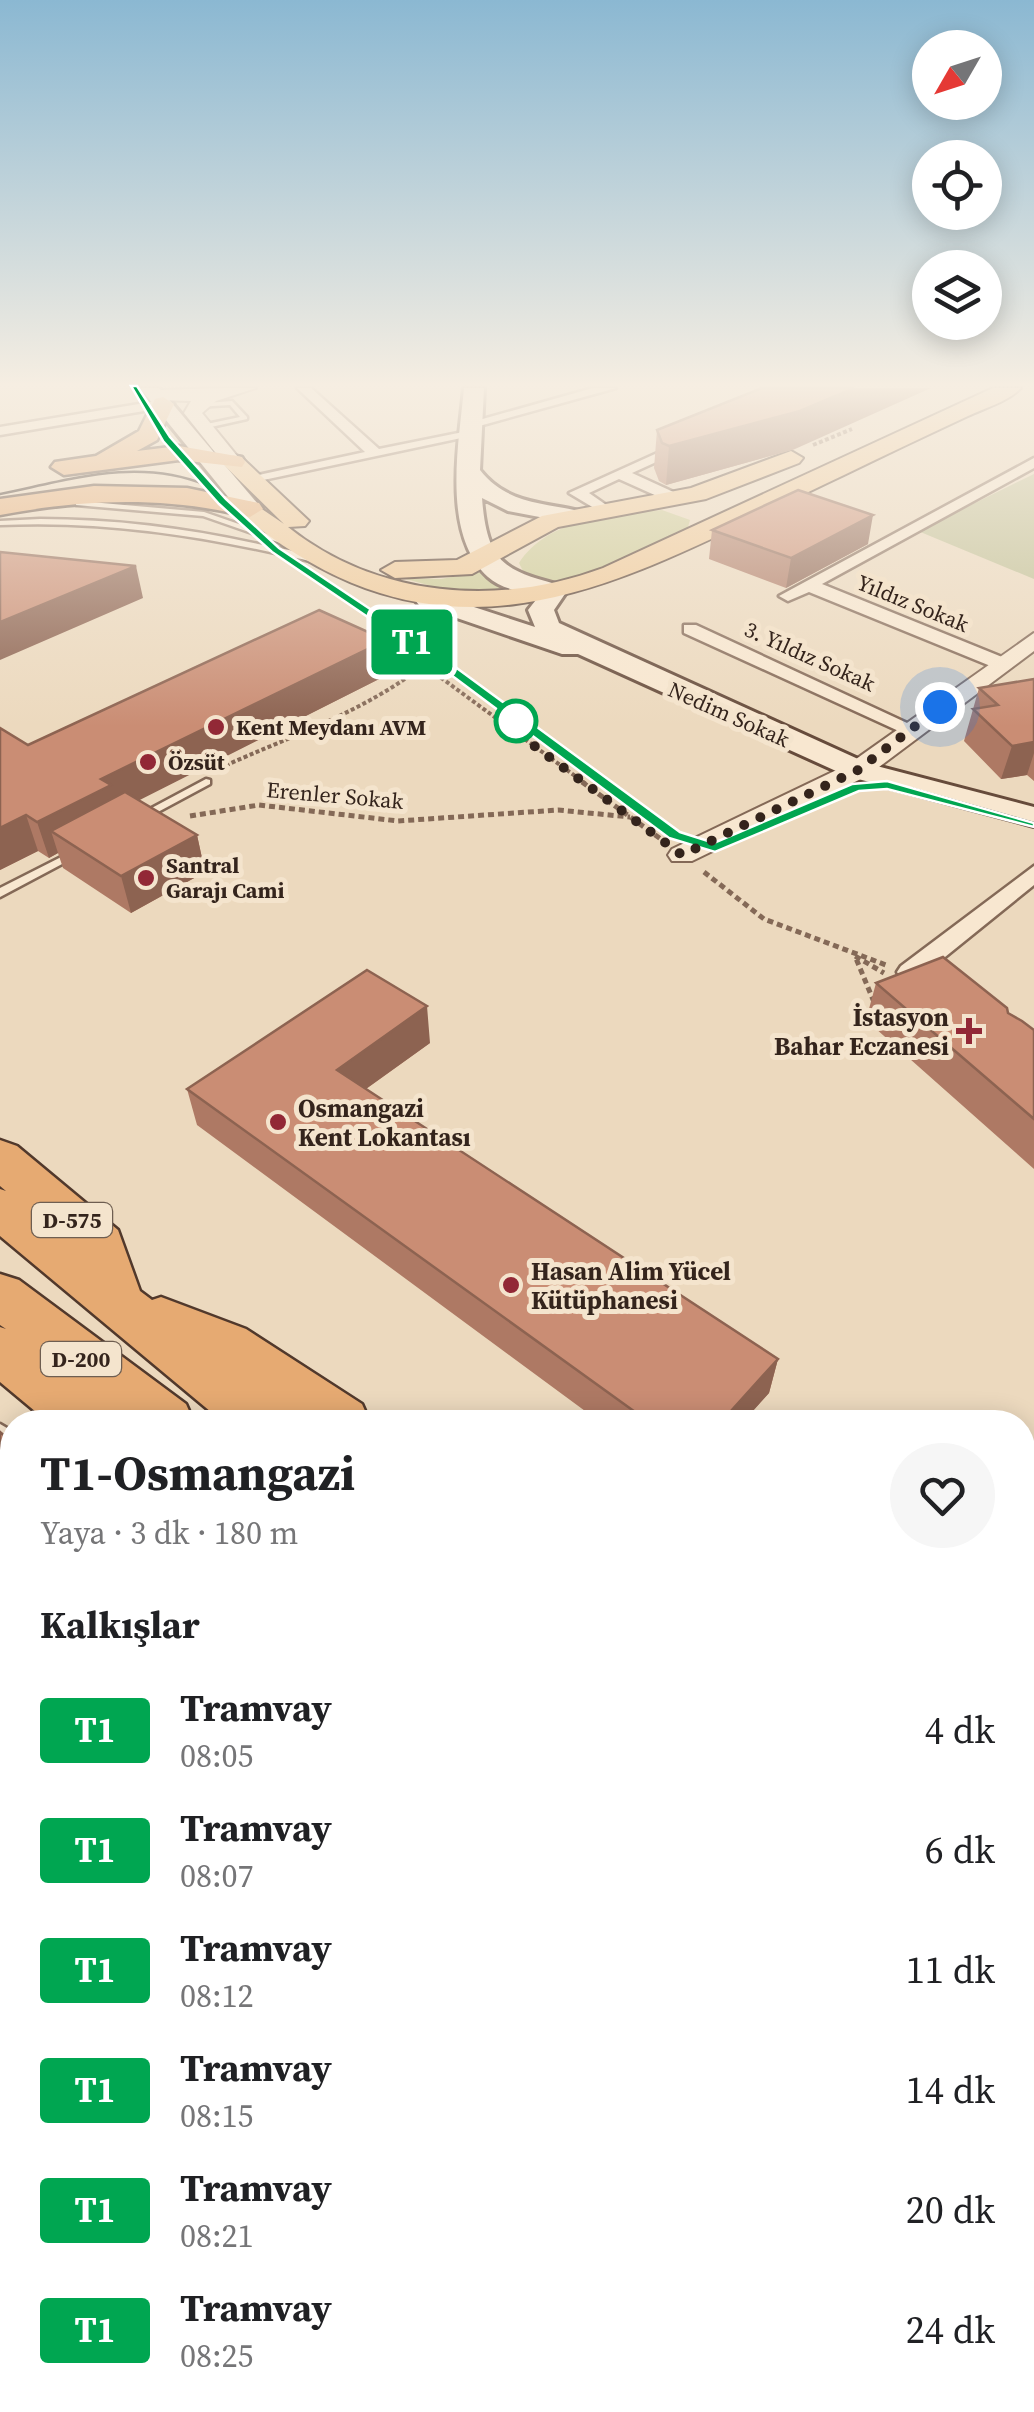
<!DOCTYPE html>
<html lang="tr">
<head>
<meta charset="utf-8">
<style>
  :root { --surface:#fff; --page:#f6f6f6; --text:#202124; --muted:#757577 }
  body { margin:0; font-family:"Source Serif 4",serif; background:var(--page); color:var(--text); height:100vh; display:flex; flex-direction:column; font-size:38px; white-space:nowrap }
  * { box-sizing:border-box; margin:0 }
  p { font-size:32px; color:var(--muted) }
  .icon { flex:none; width:55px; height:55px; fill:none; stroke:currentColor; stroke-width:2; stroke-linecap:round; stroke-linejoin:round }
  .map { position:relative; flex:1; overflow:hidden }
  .side { position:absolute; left:0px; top:1410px; width:1035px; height:1002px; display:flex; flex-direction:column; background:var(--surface); border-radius:40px 40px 0 0; box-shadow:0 5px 25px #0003 }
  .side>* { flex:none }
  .badge { padding:0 20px; border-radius:8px; font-size:35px; line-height:65px }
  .needle { width:65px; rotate:231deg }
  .buttons { position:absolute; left:912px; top:30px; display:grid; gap:20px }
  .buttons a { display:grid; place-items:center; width:90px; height:90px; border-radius:50%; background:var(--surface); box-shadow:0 5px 25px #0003; font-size:50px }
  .you { position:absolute; width:50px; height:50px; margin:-25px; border:8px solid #fff; border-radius:50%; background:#1a73e8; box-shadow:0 0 0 15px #1a73e833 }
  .map>.badge { position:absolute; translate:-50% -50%; box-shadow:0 0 0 5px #fff }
  h2 { padding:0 40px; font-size:38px; line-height:90px }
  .round { display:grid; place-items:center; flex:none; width:105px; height:105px; border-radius:52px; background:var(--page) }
  .summary { display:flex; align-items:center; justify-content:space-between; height:170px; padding:0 40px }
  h1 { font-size:48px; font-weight:700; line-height:75px }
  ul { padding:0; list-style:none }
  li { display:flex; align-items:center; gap:30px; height:120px; padding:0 40px }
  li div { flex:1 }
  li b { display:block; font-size:38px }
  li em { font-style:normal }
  li .badge { min-width:110px; font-weight:700; text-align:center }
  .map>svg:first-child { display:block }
  .green { fill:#cac992 }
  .cemetery { fill:#bebe92 }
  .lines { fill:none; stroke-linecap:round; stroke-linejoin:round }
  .service-casing { stroke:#846957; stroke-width:5 }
  .minor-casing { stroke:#846957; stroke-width:5 }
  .tertiary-casing { stroke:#846957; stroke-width:4 }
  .secondary-casing { stroke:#664b3b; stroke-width:6 }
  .primary-casing { stroke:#51392c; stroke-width:4 }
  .trunk-casing { stroke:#51392c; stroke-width:5 }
  .path-far2 { stroke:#846957; stroke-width:4; stroke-dasharray:4 2.5; stroke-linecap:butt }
  .path-far1 { stroke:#846957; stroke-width:5; stroke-dasharray:6 4; stroke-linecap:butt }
  .path { stroke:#846957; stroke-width:10; stroke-dasharray:12 8; stroke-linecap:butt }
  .service { fill:#f8e7d0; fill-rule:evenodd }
  .minor { fill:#f8e7d0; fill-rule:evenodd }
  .tertiary { fill:#f8e7d0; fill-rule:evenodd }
  .secondary { fill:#f8e7d0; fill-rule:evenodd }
  .primary { fill:#f0c895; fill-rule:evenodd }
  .trunk { fill:#e6aa72; fill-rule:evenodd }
  .tram { stroke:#34241c; stroke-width:2.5 }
  .wall { fill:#ae7964 }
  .shaded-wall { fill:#8d6351 }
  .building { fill:#ca8d74; stroke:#8d6351; stroke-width:2.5 }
  .line { fill:#00a651; stroke:#fff; stroke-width:2.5 }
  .walk { stroke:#34241c; stroke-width:10; stroke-dasharray:0 18 }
  .stop-dot { fill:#fff; stroke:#00a651; stroke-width:5 }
  .poi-dot { fill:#922836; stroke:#f4e4cd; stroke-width:4 }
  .labels { text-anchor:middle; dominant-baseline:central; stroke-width:10; stroke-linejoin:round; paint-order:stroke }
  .far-street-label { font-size:22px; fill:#34241c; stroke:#f4e4cd }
  .far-poi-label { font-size:22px; font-weight:bold; fill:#34241c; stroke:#f4e4cd; text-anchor:start }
  .shield { fill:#f4e4cd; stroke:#6e5e51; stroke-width:2.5 }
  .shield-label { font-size:22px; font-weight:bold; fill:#34241c }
  .poi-label { font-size:25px; font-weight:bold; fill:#34241c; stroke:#f4e4cd; text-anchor:start }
</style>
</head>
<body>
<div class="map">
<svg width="1034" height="2412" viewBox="0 0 1034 2412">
  <rect width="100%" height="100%" fill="#ecd9be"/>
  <path class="green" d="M662,510l28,10 -2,7c-38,25 -121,71 -164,46l-5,-10c29,-45 95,-49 143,-53z
    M480,572l30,22 -56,-2 -52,-14 39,1z
    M0,1877h6l6,10v301l-12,13z
    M1023,2286l11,12v114h-880l13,-12h855z"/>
  <path class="cemetery" d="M1034,474v105l-116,-48z"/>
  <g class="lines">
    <defs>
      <path id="service" d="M232,401l15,16v2l-45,10v-4l38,-8 -10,-12 -34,2 -2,-3z
        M79,501l125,11 95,33 -7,2 -89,-31 -127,-11v-4z
        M40,519c74,0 146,9 218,25 20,4 43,7 60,15l-4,3c-104,-25 -206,-42 -314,-37v-4z
        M206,779l4,1v4l-67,36h-8l-2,-2z
        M75,850l6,3 -2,2 -79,42v-9z
        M0,1424l12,7v17l-12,-6z"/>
      <path id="minor" d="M297,388h14l68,61 94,-19 7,4 -231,49v-6l116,-25z
        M593,388h23l-144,40 -7,-4z
        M163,400l5,7 -168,28v-8z
        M686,440l12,3 -66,30 48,22v6h-12l-49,-22 -30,14 23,16 -8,5 -35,-21z
        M1034,458v10l-212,116 185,75v8h-14l-184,-75 -21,9 -9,-5z
        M684,625h12l224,104 -17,4 -219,-100z
        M1034,866v19l-115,93h-18l-4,-6 4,-6z"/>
      <path id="tertiary" d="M225,388h31l-40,13 -14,12 40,49 -9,6 -7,-2 -42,-53 7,-12 -34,-1 -8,-5 8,-5z
        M1034,633v18l-167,125 -175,85h-20l-4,-6 4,-6 177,-85z"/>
      <path id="secondary" d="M140,388h19l99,116v10h-16z
        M464,388h20l-4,82c27,34 61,32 99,41l3,5 -11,7 -63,-12 -26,-13c5,65 22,73 82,88l3,5 -13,19 5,13 310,141 165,43v19l-187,-50 -269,-122h-16l-143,-49 -4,-5 13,-8 107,35 -7,-17 11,-14c-17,-4 -38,-7 -51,-19 -47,-43 -29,-133 -24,-189z
        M12,1771v60l-12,5v-60z"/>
      <path id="primary" d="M993,388h28c-12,13 -36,20 -53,28 -41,19 -83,39 -124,59 -215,101 -386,218 -603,39l-4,-5 13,-8 34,23 -63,-62 12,-7 8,2 68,64 -4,5 -17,1c89,71 211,80 315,41z
        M791,451l12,7 -4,5 -93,36 -148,28 -86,47 -77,4 -14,-8 14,-8 62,-2 85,-44 149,-28z"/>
      <path id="trunk" d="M163,397l11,7 -17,36 -20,11 42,-5 63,11 3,5 -3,5 -63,-7 -115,15 -13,-8 4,-5 41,-6 43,-25 16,-32z
        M94,486l93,2 72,15 4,6 -13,8c-85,-21 -165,-18 -250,-2v-16z
        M0,1140l17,6 101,84 22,61 12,9 9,-3 85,32 116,75 8,18h-73l-6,-4 1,4h-69l-223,-186v-47l6,2 -6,-5z
        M0,1274l19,6 167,124 8,18h-70l-10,-7 3,7h-69l-48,-40v-55l6,2 -6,-4z
        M1022,1877l12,5v77l-12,-5z
        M1022,1956l12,5v79l-12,-4z
        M1022,2042l12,5v84l-12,-5z
        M1022,2149l12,4v89l-12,-5z"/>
    </defs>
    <use href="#service" class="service-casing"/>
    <use href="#minor" class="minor-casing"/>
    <use href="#tertiary" class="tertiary-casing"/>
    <use href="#secondary" class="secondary-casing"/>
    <use href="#primary" class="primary-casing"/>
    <use href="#trunk" class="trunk-casing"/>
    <path class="path-far2" d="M813,445l39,-16
      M425,666l161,118
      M220,768c74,-34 184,-69 234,-134"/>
    <path class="path-far1" d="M582,782l80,58
      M190,816l69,-11 139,16 160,-11 72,7
      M704,872l60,47 122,46
      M874,1002l-19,-46 29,17"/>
    <path class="path" d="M0,2309l12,-4
      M77,2400v12"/>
    <use href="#service" class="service"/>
    <use href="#minor" class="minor"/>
    <use href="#tertiary" class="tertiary"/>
    <use href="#secondary" class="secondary"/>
    <use href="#primary" class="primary"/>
    <use href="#trunk" class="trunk"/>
    <path class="tram" d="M134,388c75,130 184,187 302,271 80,57 159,117 238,176l41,13 141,-61 57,2 121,34
      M0,494c69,-14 137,-37 206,-9"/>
  </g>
  <path class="wall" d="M657,430l138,19 -129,36 -7,-4 -5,-13z
    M712,530l156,14 -82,44 -77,-29z
    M389,674l-251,126 59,35 8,37 -74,41 -68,-45 -5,-15 -9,5 -11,-7 -38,19 28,-125z
    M1034,679v102l-7,-6 -26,4 -37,-38 15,-53z
    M876,983l132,30 26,17v139l-168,-149z
    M430,1043l-64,46 412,270 -9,34 -26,29h-143l-403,-297 -10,-36z"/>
  <path class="shaded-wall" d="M854,388h77l-136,61 -129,36 3,-39z
    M873,515l-5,29 -82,44 5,-30z
    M136,566l7,32 -143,62v-38z
    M386,640l3,34 -271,137 -67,20 7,22 -9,5 -12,-36 64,-43z
    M1034,742v11l-7,22 -26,4 11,-33z
    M26,815l12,36 -38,19v-42z
    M197,835l8,37 -74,41 -10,-37z
    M427,1006l3,37 -88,63 -5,-36z
    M778,1359l-9,34 -26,29h-22z
    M12,1698v37l-12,6v-37z"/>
  <path class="building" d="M762,388h92l-54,23 -131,35 -7,-3 -5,-13z
    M798,490l75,25 -82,43 -79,-28z
    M0,552l136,14 -136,56z
    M319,610l67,30 -285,139 10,6 -74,37 -11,-7 -26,13v-100l28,17z
    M1034,679v63l-22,4 -39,-37 25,-4 -19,-17z
    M125,792l72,43 -76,41 -70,-45z
    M943,957l64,51 1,5 14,8 12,9v89l-158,-136z
    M367,970l60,36 -90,64 441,289 -57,63h-72l-462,-333z
    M0,1432l12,10v256l-12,6z"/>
  <linearGradient id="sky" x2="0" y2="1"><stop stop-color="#8bb8d2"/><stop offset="0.53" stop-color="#f6eee2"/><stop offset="1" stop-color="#f6eee2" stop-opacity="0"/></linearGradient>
  <rect width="1034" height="726" fill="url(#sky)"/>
  <path class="line" d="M131,386h6l33,51 56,62 53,49 160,107 241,177 34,11 138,-59 35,-3 147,42v4l-147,-38 -28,2 -144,61 -46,-14 -238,-178 -159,-108 -53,-48 -56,-63z"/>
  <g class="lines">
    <path class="walk" d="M516,721l-2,10 168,124 176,-85 82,-63"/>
  </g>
  <circle class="stop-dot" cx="516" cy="721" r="20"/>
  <g class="poi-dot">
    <circle cx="216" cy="727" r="10"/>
    <circle cx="148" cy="762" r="10"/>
    <circle cx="146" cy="878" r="10"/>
    <path d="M964 1016h10v10h10v10h-10v10h-10v-10h-10v-10h10z"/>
    <circle cx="278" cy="1122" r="10"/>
    <circle cx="511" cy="1285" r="10"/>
  </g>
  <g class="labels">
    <g class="far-street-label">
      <text transform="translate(913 603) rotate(22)">Yıldız Sokak</text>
      <text transform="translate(810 656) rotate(24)">3. Yıldız Sokak</text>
      <text transform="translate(729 714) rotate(24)">Nedim Sokak</text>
      <text transform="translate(335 795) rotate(5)">Erenler Sokak</text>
    </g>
    <g class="far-poi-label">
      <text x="236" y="727">Kent Meydanı AVM</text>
      <text x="168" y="762">Özsüt</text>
      <text x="166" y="865">Santral<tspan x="166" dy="25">Garajı Cami</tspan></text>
    </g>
    <g class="shield">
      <rect x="32" y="1203" width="80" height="34" rx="8"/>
      <rect x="41" y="1342" width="80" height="34" rx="8"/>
    </g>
    <g class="shield-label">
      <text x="72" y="1220">D-575</text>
      <text x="81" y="1359">D-200</text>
    </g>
    <g class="poi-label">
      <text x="949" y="1017" text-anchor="end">İstasyon<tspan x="949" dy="29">Bahar Eczanesi</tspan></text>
      <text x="298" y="1108">Osmangazi<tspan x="298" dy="29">Kent Lokantası</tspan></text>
      <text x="531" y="1271">Hasan Alim Yücel<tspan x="531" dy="29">Kütüphanesi</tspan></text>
    </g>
  </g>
</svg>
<div class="buttons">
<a><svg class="needle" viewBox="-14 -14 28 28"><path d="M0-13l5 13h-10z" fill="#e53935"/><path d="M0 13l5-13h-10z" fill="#757577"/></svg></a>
<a><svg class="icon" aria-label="locate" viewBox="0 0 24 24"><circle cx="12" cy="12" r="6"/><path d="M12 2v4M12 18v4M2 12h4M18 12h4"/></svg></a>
<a><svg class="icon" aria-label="layers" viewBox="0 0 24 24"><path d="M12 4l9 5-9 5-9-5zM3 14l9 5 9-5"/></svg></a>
</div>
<div class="you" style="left:940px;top:707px"></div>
<b class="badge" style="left:412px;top:642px;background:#00a651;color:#fff">T1</b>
<section class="side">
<div class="summary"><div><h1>T1-Osmangazi</h1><p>Yaya · 3 dk · 180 m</p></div><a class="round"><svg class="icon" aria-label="heart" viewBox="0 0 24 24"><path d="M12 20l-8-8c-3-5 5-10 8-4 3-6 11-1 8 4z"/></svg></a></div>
<h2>Kalkışlar</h2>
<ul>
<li><span class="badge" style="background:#00a651;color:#fff">T1</span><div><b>Tramvay</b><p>08:05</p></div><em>4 dk</em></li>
<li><span class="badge" style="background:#00a651;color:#fff">T1</span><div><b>Tramvay</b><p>08:07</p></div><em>6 dk</em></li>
<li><span class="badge" style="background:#00a651;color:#fff">T1</span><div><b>Tramvay</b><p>08:12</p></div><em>11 dk</em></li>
<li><span class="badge" style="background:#00a651;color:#fff">T1</span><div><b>Tramvay</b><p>08:15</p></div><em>14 dk</em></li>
<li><span class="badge" style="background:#00a651;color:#fff">T1</span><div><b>Tramvay</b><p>08:21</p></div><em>20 dk</em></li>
<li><span class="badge" style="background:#00a651;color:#fff">T1</span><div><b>Tramvay</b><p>08:25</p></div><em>24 dk</em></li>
</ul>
</section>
</div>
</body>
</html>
